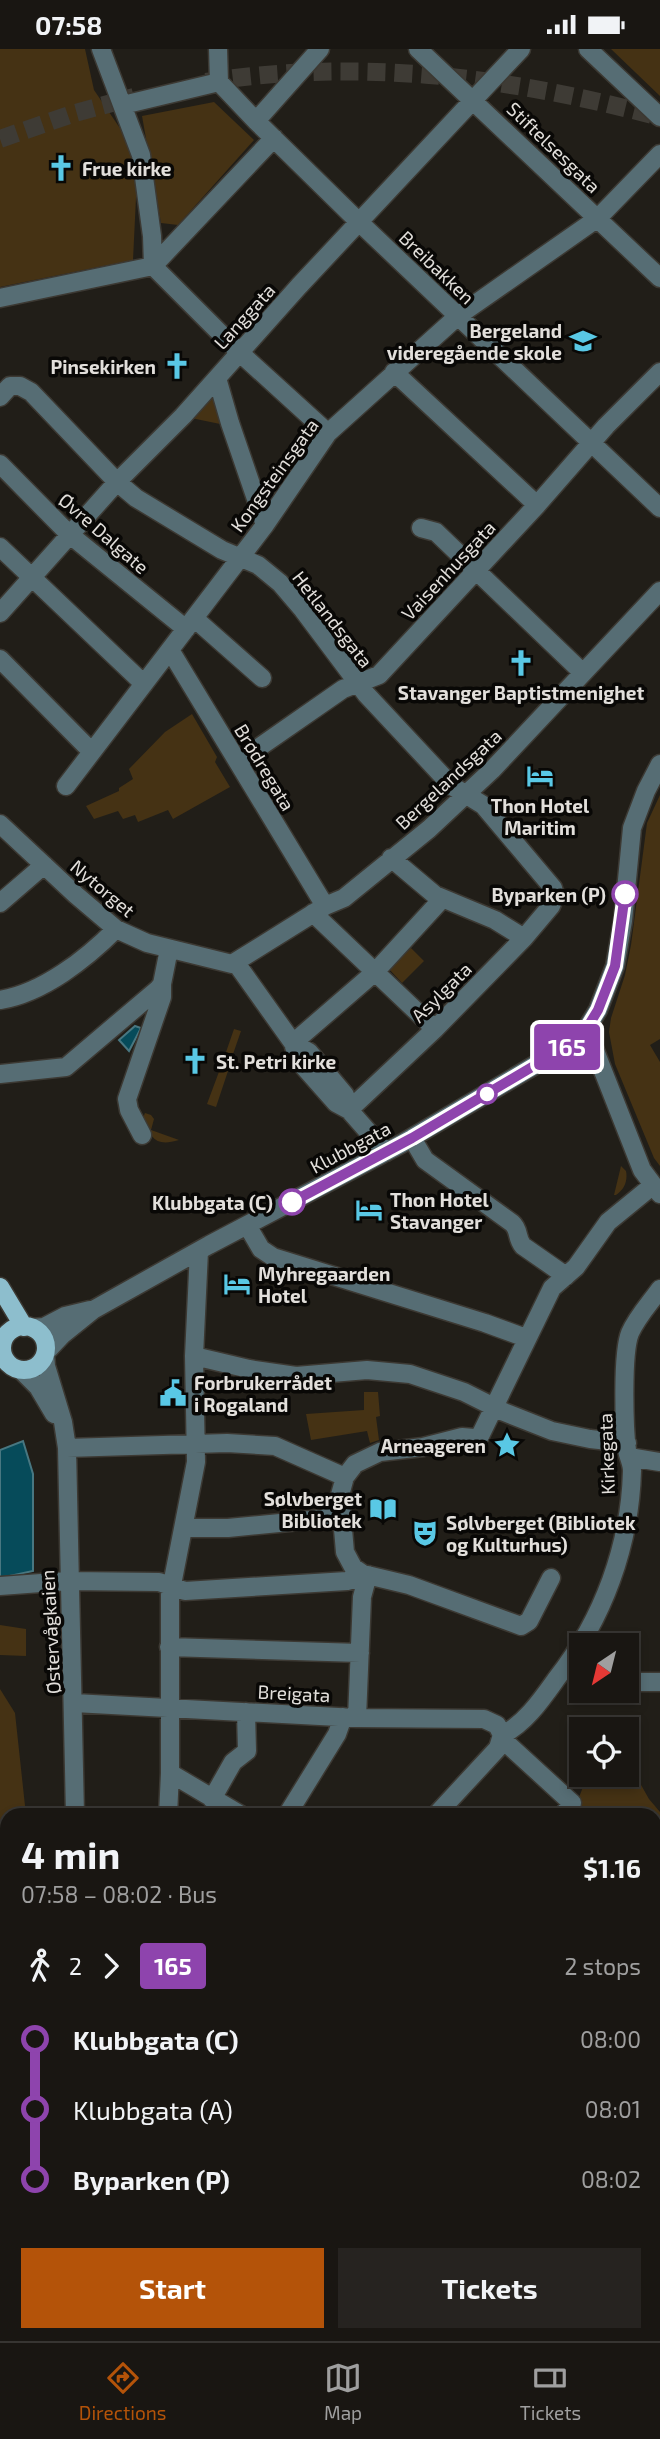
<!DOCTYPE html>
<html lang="en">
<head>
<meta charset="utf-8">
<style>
  :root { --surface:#191612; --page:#262320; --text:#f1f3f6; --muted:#9f9f9f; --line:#373532; --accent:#b45309 }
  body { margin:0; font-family:"Exo 2",sans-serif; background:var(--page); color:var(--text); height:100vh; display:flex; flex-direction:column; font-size:26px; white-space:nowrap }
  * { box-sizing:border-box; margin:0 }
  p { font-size:23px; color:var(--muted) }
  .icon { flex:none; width:38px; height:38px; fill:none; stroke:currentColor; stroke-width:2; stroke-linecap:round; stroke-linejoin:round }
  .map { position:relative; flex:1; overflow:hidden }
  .side { position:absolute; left:0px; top:1759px; width:662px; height:534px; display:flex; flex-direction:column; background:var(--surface); border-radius:21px 21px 0 0; box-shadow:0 4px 10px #0003,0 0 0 2px var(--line) }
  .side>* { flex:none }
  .badge { padding:0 14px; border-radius:5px; font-size:24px; line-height:46px }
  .needle { width:46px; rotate:215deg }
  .buttons { position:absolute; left:569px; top:1584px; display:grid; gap:14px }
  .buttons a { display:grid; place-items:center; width:70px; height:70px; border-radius:0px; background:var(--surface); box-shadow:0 4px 10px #0003,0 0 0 2px var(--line); font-size:35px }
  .map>.badge { position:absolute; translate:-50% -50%; box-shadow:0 0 0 4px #fff }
  .legs { display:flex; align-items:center; gap:10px; height:77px; padding:0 21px; font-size:23px }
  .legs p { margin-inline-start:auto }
  .headline { display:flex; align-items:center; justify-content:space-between; height:119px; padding:0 21px }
  h1 { font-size:38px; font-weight:700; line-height:52px }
  .primary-button { display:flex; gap:14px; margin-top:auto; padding:14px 21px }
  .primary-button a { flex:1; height:80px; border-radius:0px; background:var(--accent); color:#fff; font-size:28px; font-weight:700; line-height:80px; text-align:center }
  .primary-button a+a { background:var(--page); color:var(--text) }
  ul { padding:0 21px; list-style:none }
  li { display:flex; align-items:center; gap:24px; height:70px; font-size:26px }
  li i { display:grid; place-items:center; width:10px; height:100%; margin:0 9px; background:currentColor }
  li i::after { content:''; width:18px; height:18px; margin:-9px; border:5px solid; border-radius:50%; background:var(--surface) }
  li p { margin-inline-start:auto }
  li:first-child i { background:linear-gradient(#0000 50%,currentColor 0) }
  li:last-child i { background:linear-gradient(currentColor 50%,#0000 0) }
  .status { display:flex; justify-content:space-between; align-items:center; height:49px; padding:0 35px; background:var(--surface); direction:ltr }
  .status svg { height:19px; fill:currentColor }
  .menu { display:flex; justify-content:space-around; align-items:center; height:98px; border-top:2px solid var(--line); background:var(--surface); font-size:19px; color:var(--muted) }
  .menu a { display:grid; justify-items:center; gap:4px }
  .menu .current { color:var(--accent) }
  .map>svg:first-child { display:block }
  .green { fill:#453214 }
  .water { fill:#064b5a; stroke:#487781; stroke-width:2 }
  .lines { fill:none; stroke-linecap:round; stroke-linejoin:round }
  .major-tunnel { stroke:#3e3b35; stroke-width:18; stroke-dasharray:18 9; stroke-linecap:butt }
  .minor-casing { stroke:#3c3933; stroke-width:21 }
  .major-casing { stroke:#3c3933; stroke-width:21 }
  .minor { stroke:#566d74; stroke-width:18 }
  .major { stroke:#8dbecd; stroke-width:18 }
  .line-1-casing { stroke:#fff; stroke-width:16 }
  .line-1 { stroke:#8e44ad; stroke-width:10 }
  .stop-1-dot { fill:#fff; stroke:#8e44ad; stroke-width:3.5 }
  .labels { text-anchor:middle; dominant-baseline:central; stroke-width:7; stroke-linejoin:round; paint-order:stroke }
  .street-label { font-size:19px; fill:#e2dfdb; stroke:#090806 }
  .poi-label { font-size:19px; font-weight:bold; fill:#e2dfdb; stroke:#090806; text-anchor:start }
  .stop-label { font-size:19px; font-weight:bold; fill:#e2dfdb; stroke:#090806; text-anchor:end }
</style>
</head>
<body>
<div class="status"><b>07:58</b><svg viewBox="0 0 49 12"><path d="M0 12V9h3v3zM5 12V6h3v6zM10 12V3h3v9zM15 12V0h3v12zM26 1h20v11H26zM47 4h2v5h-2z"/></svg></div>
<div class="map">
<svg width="660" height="2292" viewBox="0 0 660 2292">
  <rect width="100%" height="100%" fill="#211e18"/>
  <path class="green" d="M0,0h85l9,41 34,50 9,37 -4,83 -133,27z
    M611,0h49v47z
    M214,53l40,38 -76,85 -17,-2 -19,-107z
    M210,348l6,5 9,23 -34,-7z
    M192,665l25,43 -2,5 15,25 -57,32 -5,-9 -30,12 -3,-7 -12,4 -5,-8 -24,8 -8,-13 33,-15v-3l14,-9 -4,-10 36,-37z
    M660,746v244l-10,6 10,17v104l-6,-8 -39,-94 -6,-32 2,-14 14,-43 6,-30 16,-122z
    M411,899l13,13 -22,22 -13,-14z
    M234,980l7,2 -9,26 -7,-2z
    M220,1020l8,2 -12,36 -9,-3z
    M145,1064l6,2 3,4 -3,11 28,10c-23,7 -28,-1 -36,-22z
    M621,1117l5,5c2,10 -2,19 -10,24h-2z
    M364,1343h14l2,24 -4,1 3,23 -9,3 -3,-12 -56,9 -5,-26 58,-4z
    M0,1576l26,4v27l-26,-1z
    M0,1640l15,24 11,102h-19v22l-7,-1z
    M627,1696l5,24 17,30 11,13v120l-5,6 -1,-123h-82l13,-33 -1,-7h42z"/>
  <path class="water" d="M135,977l6,2 -12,23 -10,-11z
    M23,1392l10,33v97l-33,7v-128z
    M0,1932l7,1v235l-7,2z
    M0,2204l7,1v81h47l-1,6h-53z
    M660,2219v73h-37l3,-6h28l1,-56z"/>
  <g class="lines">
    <path class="major-tunnel" d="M206,33c155,-24 304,-5 454,35
      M0,90l75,-26 59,-16"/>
    <defs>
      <path id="minor" d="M101,0l40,106 11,81 1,30
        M218,0l1,33
        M418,0l242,229
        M588,0l72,68
        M219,33l37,39 103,101 301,286
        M123,56l96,-23
        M256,72l64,-72
        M153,217l86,86 89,81
        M153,217l121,-128
        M0,249l153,-32
        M394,323l143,133
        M217,329l13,45 35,102
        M0,348l10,-11h10l11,6 86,90 19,16 86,52 36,15 22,18 23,27 63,84 86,92 31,19 70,83 2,8 -4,10 -27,32 -89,91 -86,81
        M0,415l69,70 117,95
        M421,479l15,4 147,141
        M0,498l144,137
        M0,564l117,-131 66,-66 116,-130 222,-237
        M194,569l68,60
        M170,601l155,256
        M0,610l92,93
        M238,713l105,-73 36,-14 158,-170 69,-79 54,-54
        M66,737l199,-261 63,-92 130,-117 140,-98 62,-64
        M0,775l76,71 40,34 31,14 85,21 93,-58 19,-8 85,-69 63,-59 168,-179
        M391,809l44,37 60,25 29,18
        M0,854l44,-38
        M313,864l122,116
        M236,914l57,80 5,17 38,43 13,7
        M0,951c43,-7 86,-41 116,-71
        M584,986l8,8 50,127 18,24
        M293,994l82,-71 67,-73
        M293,994l16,9 36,43 4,15 37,42
        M0,1025l66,-7 92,-78 4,-5 7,-35
        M142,1086l-13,-25 -2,-11 35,-102v-13
        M412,1089l13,22 87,63c8,7 4,15 11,23l43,30
        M247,1176l14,24 12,8 212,66 41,15
        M32,1279l12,-1 21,-11 25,-6
        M46,1303l16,-17 31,-25 116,-65 192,-101 180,-106 17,-28 17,-44 8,-45 9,-93 14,-37 14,-27
        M45,1305l1,12 17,56 4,26 8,367
        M194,1307l55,13 47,7 71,-6 43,4 54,18 40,20 48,19 38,8 37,4
        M21,1321l17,17 16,27
        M67,1399l160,-5 48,3 70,31
        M629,1408l31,5
        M184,1479h44l113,-11
        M551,1529l-22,43 -8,5 -112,-41 -46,-11 -10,-7 -8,-15 -5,-57 5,-18 10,-13 25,-12 43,-5 39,-10 12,1 6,-2 72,-148 24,-21 32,-45 44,-36
        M0,1537l68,-5 91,1 26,9 162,-10 21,-6
        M169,1598l191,6
        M626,1633h34
        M74,1654l283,15 127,1 13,6 5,10
        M357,1669l5,-121 6,-22
        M502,1686c23,-11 40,-36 55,-57 46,-59 73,-132 75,-207 0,-8 -4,-14 -5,-21 -3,-23 -5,-97 3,-117 7,-16 20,-30 30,-44
        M502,1690l70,64 -9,12
        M170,1724l71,42
        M212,1750l21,-37 14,-11 -1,-39
        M168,1766l2,-42v-178l26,-133 -2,-106 5,-105
        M287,1766l50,-81 6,-17
        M436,1766l62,-67 4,-13
        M654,1908l6,-6
        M654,2056l6,-8
        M190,2286l3,6
        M416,2286l7,6
        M329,2292l10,-6
        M463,2292l5,-6"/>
      <path id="major" d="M0,1238l24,40
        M2 1299a22 22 0 1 1 44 0a22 22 0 1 1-44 0Z"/>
    </defs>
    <use href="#minor" class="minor-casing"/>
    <use href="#major" class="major-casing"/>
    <use href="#minor" class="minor"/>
    <use href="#major" class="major"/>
  </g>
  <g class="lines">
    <defs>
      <path id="line-1" d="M292,1153l120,-64 169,-100 17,-28 17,-44 10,-72"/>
    </defs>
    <use href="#line-1" class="line-1-casing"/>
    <use href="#line-1" class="line-1"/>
  </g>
  <defs>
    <symbol id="church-bare" viewBox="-9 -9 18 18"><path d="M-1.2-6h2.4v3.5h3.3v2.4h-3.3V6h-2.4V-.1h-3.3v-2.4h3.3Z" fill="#59c8e5" stroke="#090806" stroke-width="2.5" paint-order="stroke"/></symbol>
    <symbol id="school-bare" viewBox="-9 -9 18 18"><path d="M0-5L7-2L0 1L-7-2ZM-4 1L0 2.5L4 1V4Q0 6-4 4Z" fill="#59c8e5" stroke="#090806" stroke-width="2.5" paint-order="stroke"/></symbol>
    <symbol id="hotel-bare" viewBox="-9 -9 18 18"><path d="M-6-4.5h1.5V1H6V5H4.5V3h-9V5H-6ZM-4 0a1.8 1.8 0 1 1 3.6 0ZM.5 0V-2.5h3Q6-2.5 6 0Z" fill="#59c8e5" stroke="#090806" stroke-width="2.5" paint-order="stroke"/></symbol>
    <symbol id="civic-bare" viewBox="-9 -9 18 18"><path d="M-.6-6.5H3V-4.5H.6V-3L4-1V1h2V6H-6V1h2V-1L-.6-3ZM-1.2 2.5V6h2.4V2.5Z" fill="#59c8e5" stroke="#090806" stroke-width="2.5" paint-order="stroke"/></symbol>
    <symbol id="sight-bare" viewBox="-9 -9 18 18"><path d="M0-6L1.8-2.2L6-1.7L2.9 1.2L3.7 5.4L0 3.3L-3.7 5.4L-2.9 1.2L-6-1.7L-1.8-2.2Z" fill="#59c8e5" stroke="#090806" stroke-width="2.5" paint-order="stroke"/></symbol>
    <symbol id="library-bare" viewBox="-9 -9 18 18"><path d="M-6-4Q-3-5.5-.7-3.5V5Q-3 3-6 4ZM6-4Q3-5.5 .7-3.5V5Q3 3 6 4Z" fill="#59c8e5" stroke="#090806" stroke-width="2.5" paint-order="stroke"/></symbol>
    <symbol id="theatre-bare" viewBox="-9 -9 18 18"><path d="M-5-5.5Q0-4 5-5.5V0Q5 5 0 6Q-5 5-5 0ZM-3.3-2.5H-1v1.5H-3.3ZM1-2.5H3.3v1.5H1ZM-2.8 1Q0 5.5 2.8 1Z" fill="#59c8e5" stroke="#090806" stroke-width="2.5" paint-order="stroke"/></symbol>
  </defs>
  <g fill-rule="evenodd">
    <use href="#church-bare" x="42" y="100" width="38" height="38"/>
    <use href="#school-bare" x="564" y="273" width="38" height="38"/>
    <use href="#church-bare" x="158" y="298" width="38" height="38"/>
    <use href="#church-bare" x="502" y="595" width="38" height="38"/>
    <use href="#hotel-bare" x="521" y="708" width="38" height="38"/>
    <use href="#church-bare" x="176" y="993" width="38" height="38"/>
    <use href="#hotel-bare" x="350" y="1142" width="38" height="38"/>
    <use href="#hotel-bare" x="218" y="1216" width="38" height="38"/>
    <use href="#civic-bare" x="154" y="1325" width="38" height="38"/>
    <use href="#sight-bare" x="488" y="1377" width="38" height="38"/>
    <use href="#library-bare" x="364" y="1441" width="38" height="38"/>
    <use href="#theatre-bare" x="406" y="1465" width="38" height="38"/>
  </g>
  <g class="stop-1-dot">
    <circle cx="625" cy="845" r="12"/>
    <circle cx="487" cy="1045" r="9"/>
    <circle cx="292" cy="1153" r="12"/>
  </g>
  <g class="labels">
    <g class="street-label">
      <text transform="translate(554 98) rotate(44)">Stiftelsesgata</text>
      <text transform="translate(437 218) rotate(44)">Breibakken</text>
      <text transform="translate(244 267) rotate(-48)">Langgata</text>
      <text transform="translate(274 426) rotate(-54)">Kongsteinsgata</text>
      <text transform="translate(104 484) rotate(41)">Øvre Dalgate</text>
      <text transform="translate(448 521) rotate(-47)">Vaisenhusgata</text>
      <text transform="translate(333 570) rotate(52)">Hetlandsgata</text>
      <text transform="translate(265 718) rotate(59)">Brødregata</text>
      <text transform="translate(448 730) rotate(-43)">Bergelandsgata</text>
      <text transform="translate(103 839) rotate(40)">Nytorget</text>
      <text transform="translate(441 943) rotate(-45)">Asylgata</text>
      <text transform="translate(350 1098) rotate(-28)">Klubbgata</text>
      <text transform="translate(606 1405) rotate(-92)">Kirkegata</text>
      <text transform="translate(50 1583) rotate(-93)">Østervågkaien</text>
      <text transform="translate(294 1644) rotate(3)">Breigata</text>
    </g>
    <g class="poi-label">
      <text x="82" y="119">Frue kirke</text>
      <text x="562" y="281" text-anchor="end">Bergeland<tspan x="562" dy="22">videregående skole</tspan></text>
      <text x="156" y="317" text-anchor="end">Pinsekirken</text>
      <text x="521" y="643" text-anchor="middle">Stavanger Baptistmenighet</text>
      <text x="540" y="756" text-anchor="middle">Thon Hotel<tspan x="540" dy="22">Maritim</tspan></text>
      <text x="216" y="1012">St. Petri kirke</text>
      <text x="390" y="1150">Thon Hotel<tspan x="390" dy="22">Stavanger</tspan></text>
      <text x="258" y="1224">Myhregaarden<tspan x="258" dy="22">Hotel</tspan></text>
      <text x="194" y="1333">Forbrukerrådet<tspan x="194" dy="22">i Rogaland</tspan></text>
      <text x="486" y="1396" text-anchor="end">Arneageren</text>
      <text x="362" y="1449" text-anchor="end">Sølvberget<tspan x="362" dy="22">Bibliotek</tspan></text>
      <text x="446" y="1473">Sølvberget (Bibliotek<tspan x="446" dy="22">og Kulturhus)</tspan></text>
    </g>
    <g class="stop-label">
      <text x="606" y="845">Byparken (P)</text>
      <text x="273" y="1153">Klubbgata (C)</text>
    </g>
  </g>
</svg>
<div class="buttons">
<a><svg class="needle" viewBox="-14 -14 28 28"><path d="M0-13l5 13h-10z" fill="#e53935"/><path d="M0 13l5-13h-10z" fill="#9f9f9f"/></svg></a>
<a><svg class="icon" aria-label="locate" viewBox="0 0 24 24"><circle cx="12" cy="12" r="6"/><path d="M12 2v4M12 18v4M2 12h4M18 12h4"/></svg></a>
</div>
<b class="badge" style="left:567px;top:998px;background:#8e44ad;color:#fff">165</b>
<section class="side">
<div class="headline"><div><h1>4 min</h1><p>07:58 – 08:02 · Bus</p></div><b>$1.16</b></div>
<div class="legs"><svg class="icon" aria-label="walk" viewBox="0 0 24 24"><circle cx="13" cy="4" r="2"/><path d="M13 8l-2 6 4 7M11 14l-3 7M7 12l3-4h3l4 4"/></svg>2<svg class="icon" aria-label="forward" viewBox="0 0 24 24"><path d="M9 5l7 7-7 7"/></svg><b class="badge" style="background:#8e44ad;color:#fff">165</b><p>2 stops</p></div>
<ul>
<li><i style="color:#8e44ad"></i><b>Klubbgata (C)</b><p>08:00</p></li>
<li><i style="color:#8e44ad"></i><span>Klubbgata (A)</span><p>08:01</p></li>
<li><i style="color:#8e44ad"></i><b>Byparken (P)</b><p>08:02</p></li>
</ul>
<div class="primary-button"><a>Start</a><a>Tickets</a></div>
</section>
</div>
<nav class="menu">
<a class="current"><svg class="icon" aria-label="directions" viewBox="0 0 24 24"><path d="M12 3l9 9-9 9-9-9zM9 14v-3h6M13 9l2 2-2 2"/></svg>Directions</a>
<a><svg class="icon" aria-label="map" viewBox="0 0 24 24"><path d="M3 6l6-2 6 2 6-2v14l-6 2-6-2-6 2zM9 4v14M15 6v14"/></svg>Map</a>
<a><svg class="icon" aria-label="tickets" viewBox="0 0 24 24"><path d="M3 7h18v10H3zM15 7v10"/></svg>Tickets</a>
</nav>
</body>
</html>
